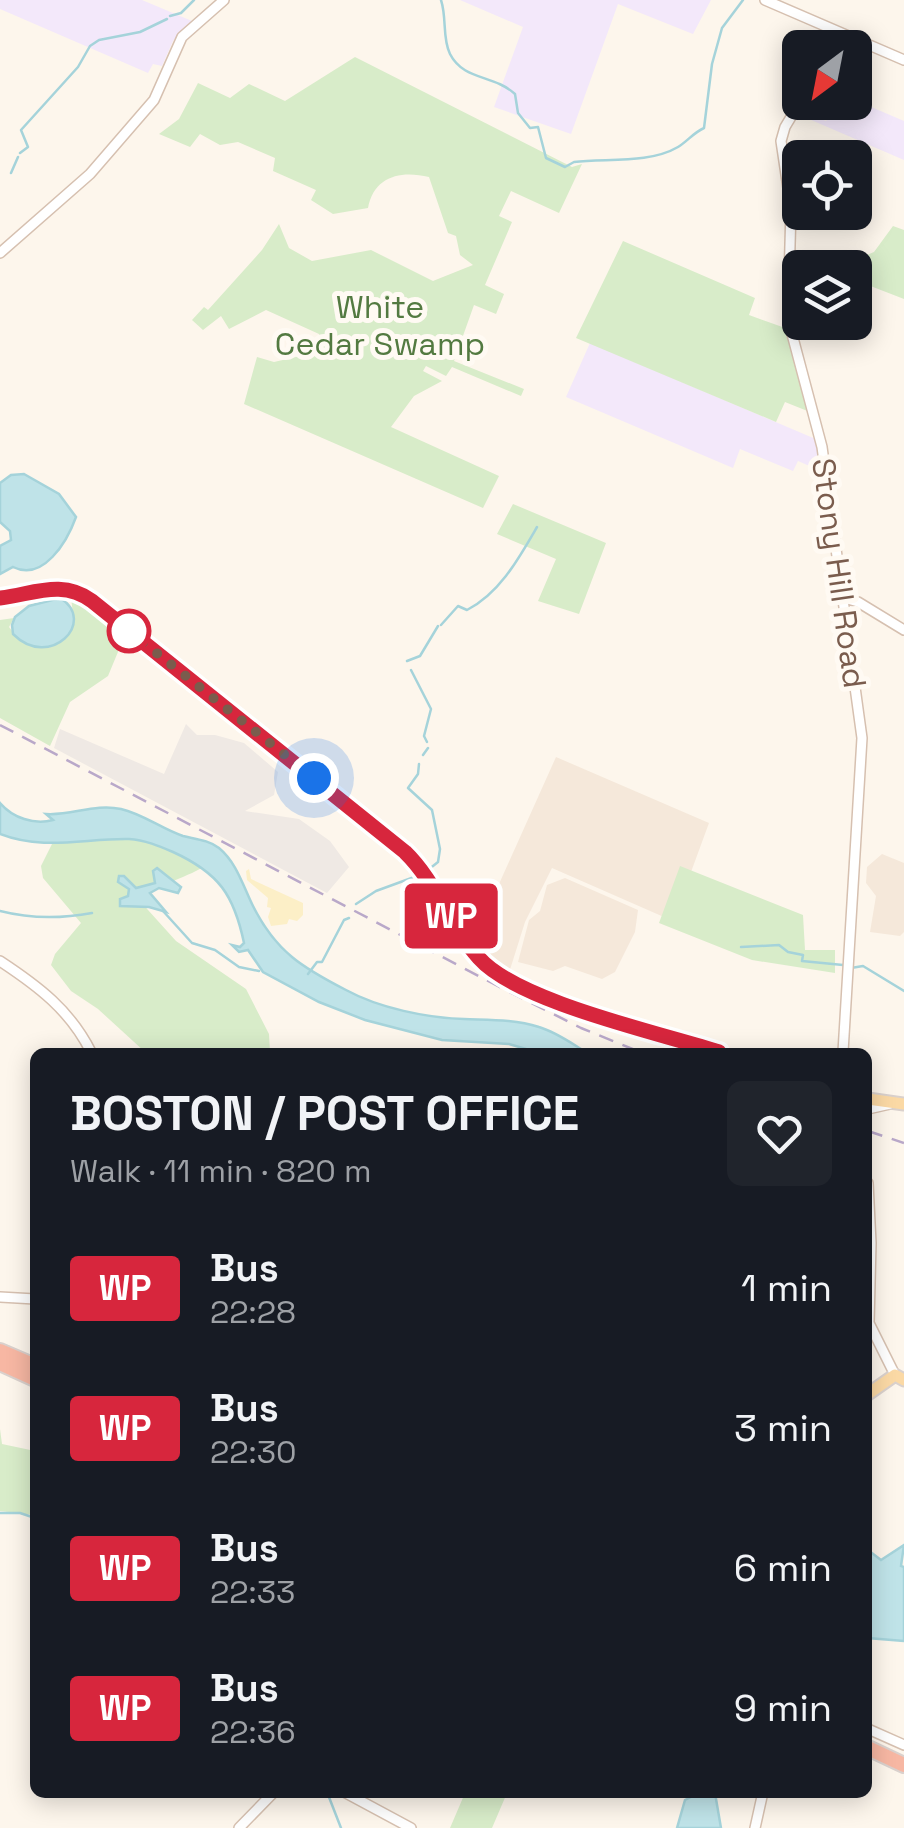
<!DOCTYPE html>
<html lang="en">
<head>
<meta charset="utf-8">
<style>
  :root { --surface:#171b24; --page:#20242c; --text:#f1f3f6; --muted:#9ea1a6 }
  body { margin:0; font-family:"Space Grotesk",sans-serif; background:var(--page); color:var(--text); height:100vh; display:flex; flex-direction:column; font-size:38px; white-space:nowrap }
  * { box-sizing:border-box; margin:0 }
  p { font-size:32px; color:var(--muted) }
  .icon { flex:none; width:55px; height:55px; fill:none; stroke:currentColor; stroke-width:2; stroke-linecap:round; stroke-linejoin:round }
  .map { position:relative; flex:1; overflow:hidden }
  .sheet { position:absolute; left:30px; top:1048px; width:842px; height:750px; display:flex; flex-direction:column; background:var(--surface); border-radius:15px; box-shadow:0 5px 25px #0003 }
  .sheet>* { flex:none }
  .badge { padding:0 20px; border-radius:8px; font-size:35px; line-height:65px }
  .needle { width:65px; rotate:212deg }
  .tools { position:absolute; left:782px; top:30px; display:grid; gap:20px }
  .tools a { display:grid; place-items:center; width:90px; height:90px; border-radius:15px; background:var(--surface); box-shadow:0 5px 25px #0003; font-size:50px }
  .you { position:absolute; width:50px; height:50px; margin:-25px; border:8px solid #fff; border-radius:50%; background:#1a73e8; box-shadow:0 0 0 15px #1a73e833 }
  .map>.badge { position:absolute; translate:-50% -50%; box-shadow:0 0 0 5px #fff }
  .round { display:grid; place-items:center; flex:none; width:105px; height:105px; border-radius:15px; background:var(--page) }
  .head { display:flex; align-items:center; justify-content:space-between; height:170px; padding:0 40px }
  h1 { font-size:48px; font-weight:800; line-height:75px }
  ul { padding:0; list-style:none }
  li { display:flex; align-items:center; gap:30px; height:140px; padding:0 40px }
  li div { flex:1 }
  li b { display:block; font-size:38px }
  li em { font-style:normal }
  li .badge { min-width:110px; font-weight:700; text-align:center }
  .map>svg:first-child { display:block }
  .residential { fill:#f5e8da }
  .industrial { fill:#efe9e4 }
  .education { fill:#f3e8fa }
  .green { fill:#d8ecc9 }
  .sand { fill:#fcefc7 }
  .water { fill:#bfe3e8; stroke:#a5d3da; stroke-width:2.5 }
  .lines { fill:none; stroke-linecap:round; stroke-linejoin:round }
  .stream { stroke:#a5d3da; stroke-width:2.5 }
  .secondary-casing { stroke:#d6c0b0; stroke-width:12 }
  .primary-casing { stroke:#dad1cd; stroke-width:15 }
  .highway-casing { stroke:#dad1cd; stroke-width:18 }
  .secondary { stroke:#fff; stroke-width:9 }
  .primary { stroke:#fbd9a5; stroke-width:11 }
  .highway { stroke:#f7b7a3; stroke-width:14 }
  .rail { stroke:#b9a8c9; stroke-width:2.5; stroke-dasharray:15 10; stroke-linecap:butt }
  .line-casing { stroke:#fff; stroke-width:22 }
  .line { stroke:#d7263d; stroke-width:15 }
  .walk { stroke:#7a5c4d; stroke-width:10; stroke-dasharray:0 18 }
  .stop-dot { fill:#fff; stroke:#d7263d; stroke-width:5 }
  .labels { text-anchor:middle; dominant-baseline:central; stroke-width:10; stroke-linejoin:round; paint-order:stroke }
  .park-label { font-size:32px; fill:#537a41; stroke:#fffaf3 }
  .street-label { font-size:32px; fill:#7a5c4d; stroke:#fffaf3 }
</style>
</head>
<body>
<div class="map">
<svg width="904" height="1828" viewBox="0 0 904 1828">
  <rect width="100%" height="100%" fill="#fdf6ec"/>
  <path class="residential" d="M556,757l153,66 -36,98 -121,-53 -27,54 -17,54 -20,-13 -12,-17 14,-42z
    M882,854l22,9v69l-4,4 -30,-4 6,-36 -10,-13 1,-16z
    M565,878l73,32 -3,22 -20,40 -13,7 -37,-13 -12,5 -35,-9 11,-42 11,-9 7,-26z"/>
  <path class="industrial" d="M186,724l11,11h18l29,8 34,29 -4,23 -29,16 54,8 31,22 19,26 -22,26 -273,-145 6,-19 104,45z"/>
  <path class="education" d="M0,0h142l50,21 -19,20 -11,25 -9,-2 -5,9 -148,-64z
    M460,0h251l-18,34 -75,-30 -47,130 -77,-27 29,-80z
    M855,100l49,21v39l-109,-47 3,-4 28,12 15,-18 14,-1z
    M590,343l228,97 3,31 -23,-10 -5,10 -53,-22 -7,19 -167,-71z"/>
  <path class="green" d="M355,57l217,110 10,-3 -23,49 -48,-22 -12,25 13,6 -27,63 19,9 -8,20 -22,-9 -20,56 70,28 -3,7 -69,-29 -6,9 -20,-10 -3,5 19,10 -28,15 -23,31 108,49 -16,32 -239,-104 13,-47 17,5 48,-11 -3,-17 -53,-24 -37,19 -8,-13 -18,14 -11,-10 12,-13 4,3 54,-60 17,-26 10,24 23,13 59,-11 62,31 40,-16 -13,-10 -4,-19 -8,-3 -19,-56c-28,-7 -55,-1 -61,31l-35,6 -22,-14 5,-10 -43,-19 2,-13 -37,-16 -18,3 -20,-11 -10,13 -31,-13 20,-15 19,-36 32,15 19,-14 36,17z
    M893,226l11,4v69l-49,-19v-12l-16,-1 35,-15z
    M623,241l132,57 -6,17 39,14 22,83 -25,-10 -9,20 -200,-84z
    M513,504l93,39 -27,71 -41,-13 18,-42 -59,-25z
    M70,593l55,42 -17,41 -38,26 -20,44 -50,-28v-98l14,-2 -5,9 7,9 32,12c27,-12 27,-29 22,-55z
    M142,837l63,29c-23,14 -46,17 -66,34l37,41 70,48 23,45 1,18h-125l-47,-43 -27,-18 -20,-26 4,-11 26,-31 -38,-45 -2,-12 12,-24z
    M680,866l123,49 2,35h30v23l-83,-13 -93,-37z
    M0,1429l2,15 33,7 -1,64 -34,-4z
    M465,1793h42l-15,35h-42z"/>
  <path class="sand" d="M249,869l2,10 52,24v12l-6,6 -8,-2 -2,5 -16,2 -3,-9 3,-9 -4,-1 1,-9 -21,-18 -1,-9z"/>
  <path class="water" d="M24,474l35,20 17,23c-9,25 -33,65 -63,50l-13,7v-28l11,-6 -1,-9 -10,-9v-39l11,-8z
    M60,598c38,23 -10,73 -47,36l-1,-9 3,-8 14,-11z
    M0,803c13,15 34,22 53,17l-7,-6c25,2 49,-11 75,-5 22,5 41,20 62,27 12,3 26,4 36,12 18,15 24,38 34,58 23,46 50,62 93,84 33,18 81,28 118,29 26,1 50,0 75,8 17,5 32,16 47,25h-50l-27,-8 -67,-4 -77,-20 -46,-18 -56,-30 -15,-22 -9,2 -7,-7 8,2 4,-4c-10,-48 -25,-70 -71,-91 -14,-6 -28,-12 -44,-13 -43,-1 -86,12 -129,-5z
    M157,868l24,19 -3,6 -19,-5 -9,5 16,19 -17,-5 -29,-1v-7l8,-3 1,-7 -11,-7 1,-6h5l12,12 19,-5 -2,-12z
    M904,1545l-3,21 3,1v74l-36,-3v-88l13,10z
    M699,1793h16l6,35h-44l8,-28z"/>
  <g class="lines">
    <path class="stream" d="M441,0c6,18 1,38 9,54 14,27 43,20 65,40l3,19 12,15 8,-1 8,31 19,9 9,-5c32,-4 75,2 104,-15 10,-6 15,-14 26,-19l8,-64 10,-36 21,-28
      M170,16l11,-3 13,-13
      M20,153l8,-6 -7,-17 57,-63 12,-21 9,-6 41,-8 27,-13
      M11,173l7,-16
      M441,625l17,-19 9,4c33,-17 52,-52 70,-83
      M407,661l13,-5 18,-30
      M411,670l20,39 -7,27 3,6
      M423,755l5,-7
      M419,764l-1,10 -10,14 24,22 8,39 -2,13 -10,8
      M356,904l20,-13 41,-15
      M0,911c31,8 60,8 92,2
      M163,911l29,32 23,7 24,17 20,4
      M741,947l38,-2 9,7 15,3 -1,6 41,4
      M851,968l12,-2 41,25
      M308,974l9,-12h5l22,-42 5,-2
      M0,1513h20l15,5
      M327,1792l14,36"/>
    <defs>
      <path id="secondary" d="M765,0l139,60
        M800,102l-15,25 -4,14 10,67 -3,111 34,128 40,291 -19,314
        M0,253l90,-79 64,-74 28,-63 42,-37
        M841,597l17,5 46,28
        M0,961c38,25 70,49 91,91
        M868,1109l22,-5
        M868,1183l3,60 -2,80 26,52
        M0,1297l35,2
        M868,1729l36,16
        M344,1792l67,36
        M239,1828l35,-36
        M755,1828l8,-36"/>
      <path id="primary" d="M0,598c34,-4 62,-19 92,3l313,250c31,32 44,75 74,107 39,44 181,75 240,94
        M868,1099l36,5
        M868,1394l27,-19 9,5"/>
      <path id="highway" d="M0,1351l35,15
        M0,1363l35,16
        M868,1748l36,17"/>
    </defs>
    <use href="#secondary" class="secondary-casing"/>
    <use href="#primary" class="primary-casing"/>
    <use href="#highway" class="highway-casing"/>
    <use href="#secondary" class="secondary"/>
    <use href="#primary" class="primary"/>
    <use href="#highway" class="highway"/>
    <path class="rail" d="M0,725l492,258 89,45 59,24
      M868,1131l36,12"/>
  </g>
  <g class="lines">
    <defs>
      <path id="line" d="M0,598c34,-4 62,-19 92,3l313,251c31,30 45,74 74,106 39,44 181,75 240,94"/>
    </defs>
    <use href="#line" class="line-casing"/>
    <use href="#line" class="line"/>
    <path class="walk" d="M129,631l185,147"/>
  </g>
  <circle class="stop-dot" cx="129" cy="631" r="20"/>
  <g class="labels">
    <g class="park-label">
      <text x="380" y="307">White<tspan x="380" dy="37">Cedar Swamp</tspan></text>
    </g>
    <g class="street-label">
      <text transform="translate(839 573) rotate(82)">Stony Hill Road</text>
    </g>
  </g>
</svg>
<div class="tools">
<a><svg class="needle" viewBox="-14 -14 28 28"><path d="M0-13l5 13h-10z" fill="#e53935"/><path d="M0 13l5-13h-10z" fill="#9ea1a6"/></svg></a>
<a><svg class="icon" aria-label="locate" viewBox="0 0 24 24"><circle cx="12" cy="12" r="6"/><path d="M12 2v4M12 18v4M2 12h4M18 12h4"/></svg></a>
<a><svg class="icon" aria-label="layers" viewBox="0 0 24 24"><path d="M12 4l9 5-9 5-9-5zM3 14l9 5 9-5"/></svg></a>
</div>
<div class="you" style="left:314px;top:778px"></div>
<b class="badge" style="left:451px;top:916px;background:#d7263d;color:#fff">WP</b>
<section class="sheet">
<div class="head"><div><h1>BOSTON / POST OFFICE</h1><p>Walk · 11 min · 820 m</p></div><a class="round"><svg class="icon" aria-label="heart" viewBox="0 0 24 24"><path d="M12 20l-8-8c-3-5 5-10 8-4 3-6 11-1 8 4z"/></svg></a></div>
<ul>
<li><span class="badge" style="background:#d7263d;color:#fff">WP</span><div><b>Bus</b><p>22:28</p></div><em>1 min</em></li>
<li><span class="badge" style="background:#d7263d;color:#fff">WP</span><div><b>Bus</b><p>22:30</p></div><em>3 min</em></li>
<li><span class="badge" style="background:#d7263d;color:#fff">WP</span><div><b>Bus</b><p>22:33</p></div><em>6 min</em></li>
<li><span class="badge" style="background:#d7263d;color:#fff">WP</span><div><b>Bus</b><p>22:36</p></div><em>9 min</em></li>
</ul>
</section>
</div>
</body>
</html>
